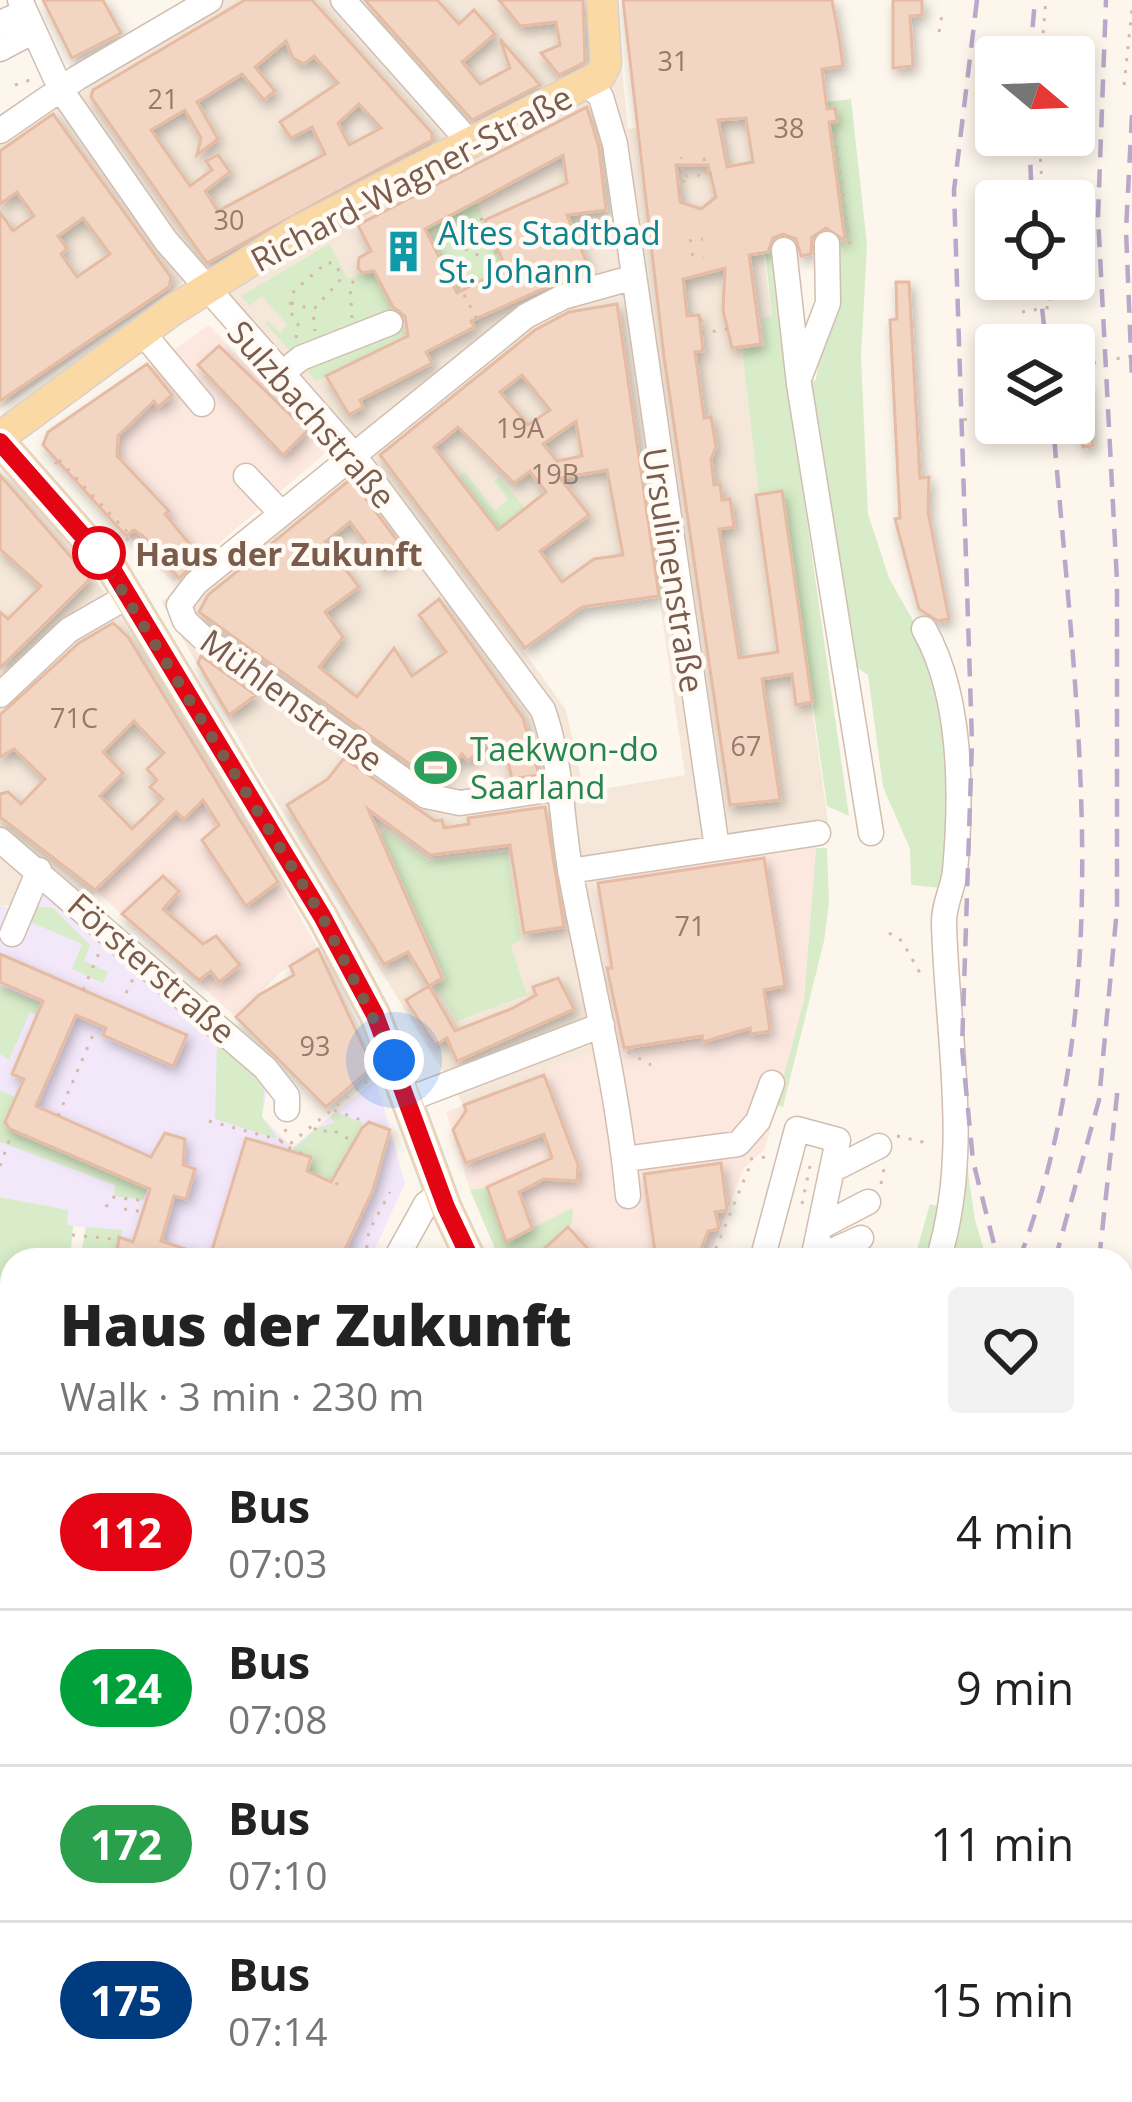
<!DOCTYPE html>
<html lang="en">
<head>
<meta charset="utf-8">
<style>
  :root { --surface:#fff; --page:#f2f2f2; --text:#222; --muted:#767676; --line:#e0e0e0 }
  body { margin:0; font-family:"Open Sans",sans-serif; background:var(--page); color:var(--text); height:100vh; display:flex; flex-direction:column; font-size:45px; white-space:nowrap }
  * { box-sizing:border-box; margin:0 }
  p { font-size:39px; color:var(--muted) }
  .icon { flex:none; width:66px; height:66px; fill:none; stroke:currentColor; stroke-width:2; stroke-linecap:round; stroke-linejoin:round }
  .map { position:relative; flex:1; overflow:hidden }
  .details { position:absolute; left:0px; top:1248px; width:1134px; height:855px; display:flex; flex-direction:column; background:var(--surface); border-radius:36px 36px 0 0; box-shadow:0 6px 18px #0003 }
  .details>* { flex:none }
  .badge { padding:0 24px; border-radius:39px; font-size:42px; line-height:78px }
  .needle { width:78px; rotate:109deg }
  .tools { position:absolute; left:975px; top:36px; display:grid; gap:24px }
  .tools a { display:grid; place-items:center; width:120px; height:120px; border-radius:12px; background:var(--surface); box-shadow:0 6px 18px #0003; font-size:60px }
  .you { position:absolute; width:60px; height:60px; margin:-30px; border:9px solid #fff; border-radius:50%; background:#1a73e8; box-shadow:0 0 0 18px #1a73e833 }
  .map>.badge { position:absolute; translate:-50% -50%; box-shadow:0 0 0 6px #fff }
  .round { display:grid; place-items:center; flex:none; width:126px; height:126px; border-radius:12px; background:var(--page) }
  .overview { display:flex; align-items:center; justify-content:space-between; height:204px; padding:0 60px }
  h1 { font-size:57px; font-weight:800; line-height:90px }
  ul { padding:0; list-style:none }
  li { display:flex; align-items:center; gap:36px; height:156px; padding:0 60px; border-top:3px solid var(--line) }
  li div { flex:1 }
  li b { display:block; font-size:45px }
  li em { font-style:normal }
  li .badge { min-width:132px; font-weight:700; text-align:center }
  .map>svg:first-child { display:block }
  .residential { fill:#f5e8da; fill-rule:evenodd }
  .commercial { fill:#fde8e0 }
  .education { fill:#f3e8fa }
  .green { fill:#d8ecc9 }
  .building { fill:#f3d5c3; stroke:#e6bba3; stroke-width:3; fill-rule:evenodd; filter:url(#shadow) }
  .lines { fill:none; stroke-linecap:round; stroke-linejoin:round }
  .minor-casing { stroke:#d1beb0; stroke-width:27 }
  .major-casing { stroke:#dad1cd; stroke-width:33 }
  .path { stroke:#d9b8a5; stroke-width:3; stroke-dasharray:3 9; stroke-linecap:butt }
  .minor { stroke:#fff; stroke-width:24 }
  .major { stroke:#fbd9a5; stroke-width:30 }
  .rail { stroke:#b9a8c9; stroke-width:4.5; stroke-dasharray:18 12; stroke-linecap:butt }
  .line-casing { stroke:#fff; stroke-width:27 }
  .line { stroke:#e30513; stroke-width:18 }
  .walk { stroke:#7a5c4d; stroke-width:12; stroke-dasharray:0 21.6 }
  .stop-dot { fill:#fff; stroke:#e30513; stroke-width:6 }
  .labels { text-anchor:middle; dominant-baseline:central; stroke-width:9; stroke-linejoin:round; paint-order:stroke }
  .number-label { font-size:27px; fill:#987a6a }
  .street-label { font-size:33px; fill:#7a5c4d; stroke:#fffaf3 }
  .culture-label { font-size:33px; fill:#0d838f; stroke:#fffaf3; text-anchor:start }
  .stop-label { font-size:33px; font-weight:bold; fill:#7a5c4d; stroke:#fffaf3; text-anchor:start }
  .leisure-label { font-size:33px; fill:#27864d; stroke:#fffaf3; text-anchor:start }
</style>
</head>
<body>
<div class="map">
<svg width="1132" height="2102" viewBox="0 0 1132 2102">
  <defs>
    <filter id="shadow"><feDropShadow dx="3.5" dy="6" stdDeviation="6" flood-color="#0004"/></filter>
  </defs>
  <rect width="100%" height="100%" fill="#fdf6ec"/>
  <path class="residential" d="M205,0h410l13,129 118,-12 26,200 -7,30 -5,147 22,-3 46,331 -12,26 -31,-3 -167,201 -68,20 -6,9 -80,30 -207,-334 -95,-169 190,-161 -145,-175 -207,143v-291zM659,596l26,179 -101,17 -18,-82 -43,-60 59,-43z
    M0,469l43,44 64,82 111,176 -142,141 -76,-7z
    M0,1477l12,1v284l-12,-1z
    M486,2091h449l11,11h-461z"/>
  <path class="commercial" d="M209,325l119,126 -155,131 -128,-132 -1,-10z
    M218,771l100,178 -38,24 -44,44 -141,-127z
    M785,845l31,3 -12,152 -39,149 -21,19 -36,92h-208l-30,-70 -24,-78 98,-37 5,-9 69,-20 -26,-172z
    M1122,1761l10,2v241l-10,-13z
    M12,2081v10h433l-2,11h-443v-15z"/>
  <path class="education" d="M24,870l126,102 117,120 -5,25 30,30 84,-67 29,103 -35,77h-259l12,-30 -56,-4v-16l-67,-13v-292l9,3z"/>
  <path class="green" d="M851,99l16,146 -6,112 7,157 21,64 30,53 22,59 7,121 -5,77 -32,-3 -1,-36 -27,-62 -15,-112 -28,-20 -41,-271 17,-4 18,-137 11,-2 -19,-139z
    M477,203l29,65 -49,25 -32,-64z
    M329,244l19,35 25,-11 35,68 -92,45 -51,-58 3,-2 12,12 7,-8 -25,-29 -12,10 -9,-10z
    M776,251l12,136 61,429 -22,-10 -44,-314 -24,2 -16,-138 3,-7 19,-3 -3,-28 10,-2 -7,-64z
    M465,472l30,39 13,-12 -14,-18 5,-4 26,31 -27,22 -39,-53z
    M385,830l43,31 79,-9 14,87 -10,7 16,49 -70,26 -21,-34 10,-8 -65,-144z
    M816,848h11l2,55 -5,38 -41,166 -7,-2 28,-105z
    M29,906l24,2 37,37 -6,16 24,11 -5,11 -31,-14 10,-25 -59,-25z
    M0,986l60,25 -5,12 -25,-11 -21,48 -9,-6z
    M224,1042l41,42 -3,33 16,22 -63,-20 2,-75z
    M0,1090l15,7 -10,24 142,67 -4,12 -29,-4 1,-11 -115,-43z
    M959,1111l16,109 12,40h-73l16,-56 28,8z
    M336,1112l27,11 -30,60 -24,-11 4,-14 -22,-7 26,-23 18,-6 -5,-5z
    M487,1187l19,54 67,-33 -1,16 -40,36h-32l-30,-70z
    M0,1197l68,13 -1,15 6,1 -3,34h-58v218l-12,-1z
    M86,1227l37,3 -12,30h-31z"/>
  <path class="building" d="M43,0h60l18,33 -49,25z
    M245,0h67l120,133v7l-225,123 -116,-166 2,-7zM286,41l7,17 11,6 10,-8 24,27 -58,39 11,16 21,-11 13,27 -107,57 -13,-20 25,-19 -12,-17 -12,6 6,9 -22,16 -39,-56 34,-20 16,28 -4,17 21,-16 -21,-37 45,-28 22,26 11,-9 -20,-24zM359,104l22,24 -32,17 -11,-22z
    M365,0h72l22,24 15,-14 21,24 -33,28 18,22 30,-16 -10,-29 40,46 -68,35z
    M499,0h84l2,62 -26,13 -18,-22 19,-8 -4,-23 -36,4z
    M623,0h209l8,44 3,22 -21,3 5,40 8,-1 2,13 -8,1 16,119 -19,-13 -14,9 -1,17 -10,2 -5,-17 -13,-5 -10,4 -5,14 -19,3 12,89 -29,4 -9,-38 2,-42 -42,11 4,37 12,-1 4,36 -8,1 9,66 7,-1 5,30 -5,12 3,26 6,-1 2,16 8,-1 4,28 -15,2 20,129 39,-6 -22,-157 26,-4 30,211 -16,3 -4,-31 -30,5 18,121 -50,5 -66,-448zM746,118l7,44 -26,5 -9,-47zM676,165h32l8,32 -15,12 -21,-7z
    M893,0h29v15l-12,1 3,50 -20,2z
    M587,107l12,41 7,62 -39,5 22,53 -118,53 3,6 -48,25 6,11 -72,37 3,7 -14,8 -23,-39 82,-40 -3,-20 -12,-9 -19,-36 -12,2 -4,-5 1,-10 12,-7 -13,-26zM563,155l4,28 -82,37 21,48 -49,25 -32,-64z
    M53,114l118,163 -2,10 -169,114v-189l13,19 21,-15 -17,-24 -17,12v-53zM83,218l27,36 -33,23 -16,-23 6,-5 -9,-13z
    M896,282h13l11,196 9,-1 -1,35 21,107 -11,2 -19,-12 -24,-90 5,-1 -10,-198 7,-1z
    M617,304l42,292 -77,11 -57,41 -145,-193 155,-125 34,-18zM522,375l28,35 -22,15 -28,-33zM576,421l6,35 -25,5 -14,-17zM458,427l56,56 16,-12 16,21 -48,38 -64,-83zM607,470l16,85 -29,4 -32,23 -22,-31 49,-36 -29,-37z
    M219,346l88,85 -24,24 -85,-90z
    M147,364l25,31 -14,12 -4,-6 -36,35 -1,20 52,55 -4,3 36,44 -22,20 -36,-42 -9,-6 -8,6 -83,-91 5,-13z
    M1087,382l6,64 -10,1 -9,-64z
    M0,475l90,104 -90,89v-56l8,7 33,-33 -41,-37z
    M351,479l54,72 -21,17 -34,-46 -25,20 34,45 -34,25 18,25 -24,30 38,30 37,-49 18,28 34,-24 -27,-37 20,-16 84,119 16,57 -27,4 -7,-31 -11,2 -5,-7 -21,18 -6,-7 -21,28 -8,-1 -234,-169 9,-17z
    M113,623l15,14 150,245 -32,24 -44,-66 17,-15 -16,-25 -19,19 -8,-7 -81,78 -95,-73v-23l8,-2 13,12 24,-25 -31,-30 -14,8v-42l79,-72zM134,721l30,32 -17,16 10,11 -7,7 13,12 -31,30 -32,-33 23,-23 -20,-21z
    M201,656l55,39 -27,20 -31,-52z
    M344,758l91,63 7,-1 2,8 25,-4 -1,-6 77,-11 19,120 -40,6 -14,-88 -80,10 -62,-46 74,169 -13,8 -21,-34 -24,12 -97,-159 41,-26z
    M764,858l21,128 -21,4 6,41 -19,3 -1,-6 -47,14 -1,-6 -78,12 -17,-80h5l-14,-85z
    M163,876l16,15 -16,18 40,35 13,-8 24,29 -21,17 -8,-11 -12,9 -77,-66z
    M318,949l55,118 -47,40 -90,-90 23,-22 35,-20 -4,-9z
    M0,954l187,81 -14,31 -70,-31 3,-7 -30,-13 -40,91 115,51 14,-24 20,6 -2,26 12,4 -9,30 -12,-3 -13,45 49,16 36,-119 65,19 -4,14 24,11 31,-54 7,-6 21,8 -17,60 -33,70h-224l3,-23 14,5 17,-53 -140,-60 -5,-7 19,-43 -12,-5 31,-73 -43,-19z
    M558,978l16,31 -117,52 -10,-23 -12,7 -29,-45 23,-14 26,45 56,-22 25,-14 -3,-8z
    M544,1075l34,90 -1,16 -33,-2 -25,13 13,36 -26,14 -19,-55 65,-29 -8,-24 -78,29 -13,-33 13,-19 -2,-6z
    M721,1163l6,47 -12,2 4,17 -11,2 -11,29 -42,-8 -11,-78z
    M568,1227l30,33h-66z"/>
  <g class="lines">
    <defs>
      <path id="minor" d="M20,0l41,90 105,151 186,212 191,257c19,53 18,110 28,165 20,107 47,212 57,321
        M343,0l129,145
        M0,23l25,-11
        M0,49l34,-18
        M588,84l13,13 14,47 102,704
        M0,131l77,-53 133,-78
        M784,250l15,134 72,449
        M142,332l60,72
        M281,374l20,-16 89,-35
        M800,376l28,-73 -1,-59
        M246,476l35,37
        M924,629c38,67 38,165 31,242 -2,18 -12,35 -11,53 3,112 28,228 -6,336
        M0,695l69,-65 59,-34
        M560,788l-100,15 -34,-7 -224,-159 -17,-16 -6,-16 17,-22 330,-267 37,-19 68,-19
        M0,840l265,228 22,28v13
        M570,871l248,-38
        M12,934l27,-64
        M409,1099l193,-74
        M625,1159l113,-15 20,-23 14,-38
        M832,1170l47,-24
        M820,1227l48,-25
        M395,1260l31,-56 15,-11
        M762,1260l35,-131 41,11 -25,119
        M811,1260l50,-22
        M0,1493l12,1
        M1122,1805l10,12
        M1122,1872l8,10
        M1122,1945l10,14
        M1,1973l11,23
        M1122,1974l10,13
        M572,2091l2,11
        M899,2091l8,11
        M1005,2091l7,11
        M21,2102l23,-11
        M725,2102h13
        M840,2102l14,-11"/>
      <path id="major" d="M0,437l173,-127 127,-80 300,-154 6,-13 -4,-63
        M0,442l112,127 210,347 53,99 71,192 25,53
        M1122,2035l10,13
        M1122,2076l10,13
        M469,2102l1,-11"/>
    </defs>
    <use href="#minor" class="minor-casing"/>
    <use href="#major" class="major-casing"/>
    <path class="path" d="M939,32l4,-23
      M1041,57l5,-57
      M15,85l18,-6
      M1124,85l8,-76
      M834,122l16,123 -5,1
      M1039,135l4,66
      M704,158l2,15
      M685,176l28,-2
      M679,193l5,-7 -3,-29
      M476,207l27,61 -42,21 19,36
      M689,241l14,-2
      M691,254l12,4
      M459,289l-31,-59 75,38
      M291,303l20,6
      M1022,312l29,-5 -3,-28
      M352,318l-2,-34 6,-4
      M701,319l2,14 25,-4
      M296,338l2,-14 -9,-15 5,-18 33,-29 10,3 4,14 -28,31 2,21
      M1093,363l39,-7
      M965,421l2,-8
      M59,460l72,76 -10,9
      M55,464l2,-2
      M889,933l13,8 18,32
      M83,990l16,-37
      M126,993l7,-14
      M628,1052l23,13
      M334,1110l35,13
      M58,1116l38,-88
      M209,1121l82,22 81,-66
      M314,1128l6,5 11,-4 23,13
      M286,1129l-5,15 24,11
      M897,1136l30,7
      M750,1159l17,-2
      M0,1166l13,-36
      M881,1184l4,-20
      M336,1185l5,-10
      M802,1204l8,-38
      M106,1207l6,-10 26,3 -1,11
      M124,1209l19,3
      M361,1214l11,6
      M72,1235l42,4
      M653,1259l15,-5
      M365,1260l4,-29 21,-39
      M711,1260l40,-97
      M0,1378l12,21
      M0,1457l12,-2
      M655,2102v-11"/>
    <use href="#minor" class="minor"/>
    <use href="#major" class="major"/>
    <path class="rail" d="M977,0l-23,190 18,552 -10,306 11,113 23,91
      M1030,57l5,-57
      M1132,115l-6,115 6,149
      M1029,135l3,66
      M1039,279l7,66
      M1019,1260c101,-265 56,-561 34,-837
      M1055,1260l44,-160 18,-191v-328l-19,-364 8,-217
      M1099,1260l19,-174
      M1122,1494l10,35
      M1122,1559l10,25
      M0,2054l12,-6
      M0,2074l12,-6"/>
  </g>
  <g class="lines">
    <defs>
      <path id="line" d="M0,442l112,127 210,347 53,99 71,192 25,53"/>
    </defs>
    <use href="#line" class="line-casing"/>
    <use href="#line" class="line"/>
    <path class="walk" d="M99,553l223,363 72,144"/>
  </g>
  <defs>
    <symbol id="building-bare" viewBox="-9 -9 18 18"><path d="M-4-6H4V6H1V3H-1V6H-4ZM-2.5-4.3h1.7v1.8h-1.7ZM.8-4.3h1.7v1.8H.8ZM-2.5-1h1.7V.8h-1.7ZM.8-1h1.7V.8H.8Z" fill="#0f9aa8" stroke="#fffaf3" stroke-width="2.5" paint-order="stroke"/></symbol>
    <symbol id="stadium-bare" viewBox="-9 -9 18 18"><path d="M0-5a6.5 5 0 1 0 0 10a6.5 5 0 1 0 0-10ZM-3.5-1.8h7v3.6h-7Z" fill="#2e9e5b" stroke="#fffaf3" stroke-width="2.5" paint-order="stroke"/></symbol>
  </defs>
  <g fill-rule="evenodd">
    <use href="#building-bare" x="374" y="222" width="59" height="59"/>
    <use href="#stadium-bare" x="406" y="738" width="59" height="59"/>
  </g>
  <circle class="stop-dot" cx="99" cy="553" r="24"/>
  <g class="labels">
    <g class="number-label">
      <text x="673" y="60">31</text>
      <text x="163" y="98">21</text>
      <text x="789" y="127">38</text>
      <text x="229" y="219">30</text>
      <text x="520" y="427">19A</text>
      <text x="555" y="473">19B</text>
      <text x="74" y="717">71C</text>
      <text x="746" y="745">67</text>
      <text x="690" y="925">71</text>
      <text x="315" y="1045">93</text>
    </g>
    <g class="street-label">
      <text transform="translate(411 178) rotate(-28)">Richard-Wagner-Straße</text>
      <text transform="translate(312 414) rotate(49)">Sulzbachstraße</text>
      <text transform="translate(674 570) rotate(81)">Ursulinenstraße</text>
      <text transform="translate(292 700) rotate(36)">Mühlenstraße</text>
      <text transform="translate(152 968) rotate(41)">Försterstraße</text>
    </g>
    <g class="culture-label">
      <text x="438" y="232">Altes Stadtbad<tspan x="438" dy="38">St. Johann</tspan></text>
    </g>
    <g class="stop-label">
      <text x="135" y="553">Haus der Zukunft</text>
    </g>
    <g class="leisure-label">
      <text x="470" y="748">Taekwon-do<tspan x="470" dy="38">Saarland</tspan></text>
    </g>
  </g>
</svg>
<div class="tools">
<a><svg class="needle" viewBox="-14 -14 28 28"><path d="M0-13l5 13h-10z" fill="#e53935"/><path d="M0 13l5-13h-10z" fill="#767676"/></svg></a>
<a><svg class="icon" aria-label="locate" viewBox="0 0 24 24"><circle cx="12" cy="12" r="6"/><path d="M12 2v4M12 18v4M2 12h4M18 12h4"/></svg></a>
<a><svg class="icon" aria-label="layers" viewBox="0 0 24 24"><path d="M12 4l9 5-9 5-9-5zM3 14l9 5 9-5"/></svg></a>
</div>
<div class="you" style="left:394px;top:1060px"></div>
<section class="details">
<div class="overview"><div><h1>Haus der Zukunft</h1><p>Walk · 3 min · 230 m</p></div><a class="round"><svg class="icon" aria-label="heart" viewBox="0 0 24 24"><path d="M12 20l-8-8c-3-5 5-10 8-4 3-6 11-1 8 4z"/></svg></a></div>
<ul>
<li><span class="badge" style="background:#e30513;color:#fff">112</span><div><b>Bus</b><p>07:03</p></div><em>4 min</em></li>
<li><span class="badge" style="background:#00a13a;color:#fff">124</span><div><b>Bus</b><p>07:08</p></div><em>9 min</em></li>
<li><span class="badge" style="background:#2ba04c;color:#fff">172</span><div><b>Bus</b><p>07:10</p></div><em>11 min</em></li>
<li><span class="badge" style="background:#003b80;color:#fff">175</span><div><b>Bus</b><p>07:14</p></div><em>15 min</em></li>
</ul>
</section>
</div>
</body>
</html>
